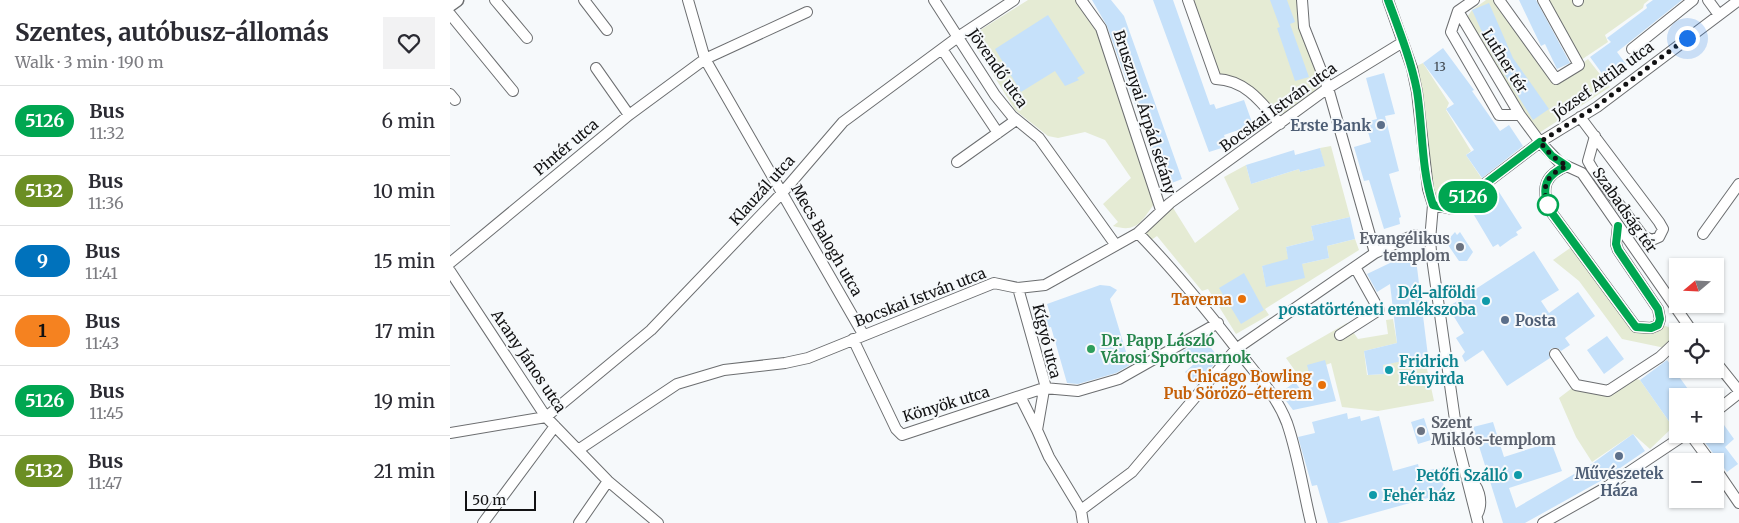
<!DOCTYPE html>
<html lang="en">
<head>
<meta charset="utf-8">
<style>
  :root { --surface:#fff; --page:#f2f2f3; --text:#2b2b33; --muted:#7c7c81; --line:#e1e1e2 }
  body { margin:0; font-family:Merriweather,serif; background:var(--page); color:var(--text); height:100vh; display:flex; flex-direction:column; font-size:19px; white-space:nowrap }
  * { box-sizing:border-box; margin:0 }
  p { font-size:16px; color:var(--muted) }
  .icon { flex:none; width:28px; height:28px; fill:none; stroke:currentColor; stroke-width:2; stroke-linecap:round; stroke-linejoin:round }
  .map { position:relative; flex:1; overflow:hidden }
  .drawer { display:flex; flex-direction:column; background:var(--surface); width:450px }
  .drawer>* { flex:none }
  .badge { padding:0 10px; border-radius:16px; font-size:18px; line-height:32px }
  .needle { width:32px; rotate:251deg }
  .controls { position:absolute; left:1219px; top:258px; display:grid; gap:10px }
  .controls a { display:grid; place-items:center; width:55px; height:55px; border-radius:0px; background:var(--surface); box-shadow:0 1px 4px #0004; font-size:25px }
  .scale { position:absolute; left:15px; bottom:12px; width:71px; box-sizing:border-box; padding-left:5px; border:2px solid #121213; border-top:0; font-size:14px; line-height:18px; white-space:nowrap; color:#121213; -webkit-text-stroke:4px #f6f9fb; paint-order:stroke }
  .you { position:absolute; width:25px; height:25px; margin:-12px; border:4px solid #fff; border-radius:50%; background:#1a73e8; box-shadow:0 0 0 8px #1a73e833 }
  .map>.badge { position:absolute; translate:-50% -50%; box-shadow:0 0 0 2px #fff }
  .round { display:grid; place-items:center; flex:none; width:52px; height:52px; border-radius:0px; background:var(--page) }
  .headline { display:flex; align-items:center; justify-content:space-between; height:85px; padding:0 15px }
  h1 { font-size:24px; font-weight:700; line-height:38px }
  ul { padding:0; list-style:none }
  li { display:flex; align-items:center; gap:15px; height:70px; padding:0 15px; border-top:1px solid var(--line) }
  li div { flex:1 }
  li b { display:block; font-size:19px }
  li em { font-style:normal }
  li .badge { min-width:55px; font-weight:700; text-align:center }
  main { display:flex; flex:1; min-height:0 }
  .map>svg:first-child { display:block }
  .green { fill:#e5ebd4 }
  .building { fill:#c6e1fa }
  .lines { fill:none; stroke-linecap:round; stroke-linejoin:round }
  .minor-casing { stroke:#6c6e70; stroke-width:12 }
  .major-casing { stroke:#6c6e70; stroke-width:15 }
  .minor { stroke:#fff; stroke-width:10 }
  .major { stroke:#fff; stroke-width:12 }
  .line-casing { stroke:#fff; stroke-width:11 }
  .line { stroke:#00a651; stroke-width:8 }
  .walk { stroke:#121213; stroke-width:5; stroke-dasharray:0 9 }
  .service-dot { fill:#5c6f8a; stroke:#f6f9fb; stroke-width:2 }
  .stop-dot { fill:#fff; stroke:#00a651; stroke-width:2.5 }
  .worship-dot { fill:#6b7280; stroke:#f6f9fb; stroke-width:2 }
  .food-dot { fill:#e8710a; stroke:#f6f9fb; stroke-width:2 }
  .culture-dot { fill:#0f9aa8; stroke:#f6f9fb; stroke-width:2 }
  .leisure-dot { fill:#2e9e5b; stroke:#f6f9fb; stroke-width:2 }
  .labels { text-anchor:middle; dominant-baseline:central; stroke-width:4; stroke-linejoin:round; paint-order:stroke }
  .number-label { font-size:12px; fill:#3f464d }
  .street-label { font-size:15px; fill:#121213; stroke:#f6f9fb }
  .service-label { font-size:15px; font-weight:bold; fill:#4e5e75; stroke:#f6f9fb; text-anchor:end }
  .worship-label { font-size:15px; font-weight:bold; fill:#5b616d; stroke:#f6f9fb; text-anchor:end }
  .culture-label { font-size:15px; font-weight:bold; fill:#0d838f; stroke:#f6f9fb; text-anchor:end }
  .food-label { font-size:15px; font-weight:bold; fill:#c56008; stroke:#f6f9fb; text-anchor:end }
  .leisure-label { font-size:15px; font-weight:bold; fill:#27864d; stroke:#f6f9fb; text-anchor:start }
</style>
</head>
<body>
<main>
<section class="drawer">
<div class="headline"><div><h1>Szentes, autóbusz-állomás</h1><p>Walk · 3 min · 190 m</p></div><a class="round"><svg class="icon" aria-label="heart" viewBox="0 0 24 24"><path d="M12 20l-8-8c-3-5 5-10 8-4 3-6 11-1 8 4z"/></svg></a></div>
<ul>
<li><span class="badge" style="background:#00a651;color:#fff">5126</span><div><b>Bus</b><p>11:32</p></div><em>6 min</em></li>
<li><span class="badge" style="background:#6b8e23;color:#fff">5132</span><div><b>Bus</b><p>11:36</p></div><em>10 min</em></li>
<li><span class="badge" style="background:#0072bc;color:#fff">9</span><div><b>Bus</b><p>11:41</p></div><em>15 min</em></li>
<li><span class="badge" style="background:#f58220;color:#111">1</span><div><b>Bus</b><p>11:43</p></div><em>17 min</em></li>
<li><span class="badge" style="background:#00a651;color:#fff">5126</span><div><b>Bus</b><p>11:45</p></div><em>19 min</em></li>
<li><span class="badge" style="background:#6b8e23;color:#fff">5132</span><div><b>Bus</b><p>11:47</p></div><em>21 min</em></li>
</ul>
</section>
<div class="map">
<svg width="1289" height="523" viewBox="0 0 1289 523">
  <rect width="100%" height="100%" fill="#f6f9fb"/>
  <path class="green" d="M578,0h53l20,28 53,176c-13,18 -17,29 -41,22l5,-4 -15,-18 28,-26 -26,-38 -20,-8 -27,6 -10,-2 -33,-26 -37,-60 -4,-16z
    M738,0h114l2,27 24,61 -48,36 -25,-30 -34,-15z
    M1036,0h9l62,82 31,-23 22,28 -71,46 -74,-113 7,-10z
    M1097,0h102l-5,4 -1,4 -38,27 3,7 -27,18z
    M973,63l26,40 -3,7 25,41 -5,4 16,24 -20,18 -24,8 -10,-16 -16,-121z
    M881,146l19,71 -39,9 3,14 -28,7 3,14 -27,5 4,20 36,-22 27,-6 -2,-12 28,-7 4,11 -94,59 4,6 -33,19 -28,-45 -6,2 -45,-55 -10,7 -9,-10 32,-30 25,40 44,-34 -15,-32 22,-12 5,19 48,-15 1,3 24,-6 -4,-18z
    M1123,246l59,82 29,-4 16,7v5l-12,12 -43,-9 -43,-58 -26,-21z
    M943,319l4,24 -33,8 3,24 17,-1 -1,-9 41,-10 10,46 -56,10 -36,-4 -11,-44 -33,12 -12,-17 61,-35 11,16 30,-5 -2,-14z
    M1180,377l10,3 33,47 -23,22 -17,-15 -41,28 -16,-25 -17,-39 17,-13 32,6z"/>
  <path class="building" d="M642,0h19l13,16 58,163 -18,7 -57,-160z
    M703,0h20l37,105 4,-1 2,5 28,-9 9,25 -29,10 4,11 -19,6z
    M820,0h17l8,22 -5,2 19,53 -14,4 -18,-53 3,-1z
    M1069,0h17l34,63 -13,6 -12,-25 -4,2z
    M1203,0h29l-65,52 9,12 -20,15 -16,-22 21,-15 -4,-4 40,-30 -1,-3z
    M1039,3l24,55 36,51 -16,11 -40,-64 -21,-46z
    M598,15l37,58 -8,5 2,2 -14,6 -10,-15 -34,21 -26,-43z
    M993,48l31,42 -2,1 28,40 9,-6 14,21 -41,32 -16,-23 8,-5 -28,-41 8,-5 -31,-41z
    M934,73l11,41 -10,2 14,55 -10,3 12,43 -2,1 1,6 -16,5 -15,-49 -5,1 -10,-34 17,-5 -6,-20 12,-3 -11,-41z
    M870,148l5,18 -25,6 -1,-3 -48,15 -5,-19 48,-15 1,5z
    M1049,192l23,36 -6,4 2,3 -7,4 -11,8 -2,-3 -5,3 -22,-37z
    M900,217l5,22 -28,7 2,12 -27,6 3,14 -39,9 -4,-21 26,-7 -2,-12 28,-7 -3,-14z
    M1005,232l2,3 3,-3 13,20 -6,9h-8l-13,-19z
    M965,251l13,105 -45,9 1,9 -16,1 -4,-24 33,-8 -7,-59 -13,8 -10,-18z
    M1084,251l25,39 -18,11 8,12 29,-21 17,24 -30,22 5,7 -9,6 -3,-3h-6l-3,3 1,7 -43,28 -24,-36 -18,12 -3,-6 3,-4 -9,-14 8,-5 -16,-26z
    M794,273l20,37 -23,14 -22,-36z
    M650,285l10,1 7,4 -7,9 20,66 -14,8 -38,11 -11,-1 -16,-56 -5,1 -4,-12 8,-2 -3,-10z
    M1157,336l17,23 -20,15 -17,-24z
    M754,339l15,19 -22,27 -12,-13 10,-9 -12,-12z
    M875,360l11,41 -43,9 -13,-17 15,-11 6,8 12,-3 -6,-22z
    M1217,360l26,36h-15v28l-5,3 -33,-47z
    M897,413l1,6 12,-3 1,5 18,-5 14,55 25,-7 2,8 19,-4 8,29 -19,5v-4l-90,25h-10l-11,-38 -5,1 -14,-49 17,-4 -3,-11z
    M974,418l7,22 -13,4 -7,-22z
    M1043,422l11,35 47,-15 11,29 -53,17 7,20 77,-45 40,-29 12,17 -41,28 -79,44h-22l-30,-96z
    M1274,425l10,14 -9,8 13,17 -11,8 -23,-31z"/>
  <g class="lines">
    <defs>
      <path id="minor" d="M45,0l32,38
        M134,0l23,30
        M238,0l17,59 158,275
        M484,0l61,95 17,21 27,22 76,106
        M631,0l20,28 60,182
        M738,0l28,79c30,1 46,24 64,45
        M852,0l2,27 24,61 47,165
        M938,0l24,68 5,24 11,97 5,16 -3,35 1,11 28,197 19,75
        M1024,0l-16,11 62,104 20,27 20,21 22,10 110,158
        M1049,0l57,79 23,-14 -36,-65
        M1128,0v1
        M1258,0l11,15
        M1008,11l-7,21 48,83h21
        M0,14l63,77
        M492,49l56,84
        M1182,49l61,-49
        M146,68l33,47
        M0,94l5,6
        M1130,117l79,105 4,7 -4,8 -7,3 -9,-4 -51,-68 -4,-7 7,-25
        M507,162l59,-42
        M1117,166c-22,9 -26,21 -18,43l87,118 15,1 7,-3 2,-6 -2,-10 -40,-59 -2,-6 2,-18
        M983,205l19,4 88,-67 57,-35 142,-107
        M688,233c35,36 67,75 98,115 18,24 40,46 51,75 11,32 16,67 24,100
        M1253,234l36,-50
        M0,263l179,-148 76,-56 102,-47
        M0,271l96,146 62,64 50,42
        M568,288l27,96 -8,46 12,27 32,53 2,13
        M890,335l39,-25 -24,-43
        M403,339l43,90 6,6 142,-47 34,3 41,-12 99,-56
        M1105,354l21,31 32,6 52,-34 18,-17
        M1265,361l24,30
        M570,396l17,34
        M1265,412l24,-19
        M96,417l105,-87 131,-137 61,-71 115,-85 56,-37
        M0,433l96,-16
        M1240,434l20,27
        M128,450l99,-66 47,-14 61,-7 23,-5 186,-75 24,5 27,-3 93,-52 32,-30 158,-115 75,-46
        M1265,468l24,35
        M1016,476c13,8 18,26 11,39
        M631,510l51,-38 104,-123 139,-96 39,-18 16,5
        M33,523l72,-97
        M129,523l29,-42
        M1093,523l62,-35 81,-54"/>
      <path id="major" d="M0,5l7,-5"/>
    </defs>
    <use href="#minor" class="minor-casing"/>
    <use href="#major" class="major-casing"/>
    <use href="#minor" class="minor"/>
    <use href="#major" class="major"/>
  </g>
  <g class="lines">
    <defs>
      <path id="line" d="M938,0c11,30 23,60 29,91 6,38 4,78 16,114l19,4 88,-67 12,14 15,10c-22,9 -26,21 -18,43l87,118 15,1 7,-3 2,-6 -2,-10 -40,-59 -2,-6 2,-18"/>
    </defs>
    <use href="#line" class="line-casing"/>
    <use href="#line" class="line"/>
    <path class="walk" d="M1098,205l1,4c-8,-22 -4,-34 18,-43l-15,-10 -12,-14 57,-36 90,-68"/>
  </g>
  <g class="service-dot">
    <circle cx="931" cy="125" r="5"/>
    <circle cx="1055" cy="320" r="5"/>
    <circle cx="1169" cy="456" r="5"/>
  </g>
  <circle class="stop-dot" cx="1098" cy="205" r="10"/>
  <g class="worship-dot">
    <circle cx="1010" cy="247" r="5"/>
    <circle cx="971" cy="431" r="5"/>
  </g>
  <g class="food-dot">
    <circle cx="792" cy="299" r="5"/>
    <circle cx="872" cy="385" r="5"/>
  </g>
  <g class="culture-dot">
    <circle cx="1036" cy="301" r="5"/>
    <circle cx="939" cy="370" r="5"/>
    <circle cx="1068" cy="475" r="5"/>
    <circle cx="923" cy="495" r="5"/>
  </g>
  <circle class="leisure-dot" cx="641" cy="349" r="5"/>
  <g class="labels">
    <g class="number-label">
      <text x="990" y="66">13</text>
    </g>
    <g class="street-label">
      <text transform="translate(1055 61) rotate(58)">Luther tér</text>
      <text transform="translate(548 68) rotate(55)">Jövendő utca</text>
      <text transform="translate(1153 80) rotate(-36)">József Attila utca</text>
      <text transform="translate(828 107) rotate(-36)">Bocskai István utca</text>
      <text transform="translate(695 112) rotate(72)">Brusznyai Árpád sétány</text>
      <text transform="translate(116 147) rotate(-40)">Pintér utca</text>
      <text transform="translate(312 190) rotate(-48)">Klauzál utca</text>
      <text transform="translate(1175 210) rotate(55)">Szabadság tér</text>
      <text transform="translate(377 240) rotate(60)">Mecs Balogh utca</text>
      <text transform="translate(470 297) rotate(-21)">Bocskai István utca</text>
      <text transform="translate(597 341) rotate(76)">Kígyó utca</text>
      <text transform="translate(79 361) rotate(56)">Arany János utca</text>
      <text transform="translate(496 404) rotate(-17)">Könyök utca</text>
    </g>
    <g class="service-label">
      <text x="921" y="125">Erste Bank</text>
      <text x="1065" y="320" text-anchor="start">Posta</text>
      <text x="1169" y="473" text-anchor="middle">Művészetek<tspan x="1169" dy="17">Háza</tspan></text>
    </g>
    <g class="worship-label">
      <text x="1000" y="238">Evangélikus<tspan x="1000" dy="17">templom</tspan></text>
      <text x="981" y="422" text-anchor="start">Szent<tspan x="981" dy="17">Miklós-templom</tspan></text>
    </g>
    <g class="culture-label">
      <text x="1026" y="292">Dél-alföldi<tspan x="1026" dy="17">postatörténeti emlékszoba</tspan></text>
      <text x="949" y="361" text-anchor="start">Fridrich<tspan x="949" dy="17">Fényirda</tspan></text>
      <text x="1058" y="475">Petőfi Szálló</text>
      <text x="933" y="495" text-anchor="start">Fehér ház</text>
    </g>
    <g class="food-label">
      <text x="782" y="299">Taverna</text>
      <text x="862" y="376">Chicago Bowling<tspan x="862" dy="17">Pub Söröző-étterem</tspan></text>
    </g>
    <g class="leisure-label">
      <text x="651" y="340">Dr. Papp László<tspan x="651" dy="17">Városi Sportcsarnok</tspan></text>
    </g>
  </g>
</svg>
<div class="controls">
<a><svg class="needle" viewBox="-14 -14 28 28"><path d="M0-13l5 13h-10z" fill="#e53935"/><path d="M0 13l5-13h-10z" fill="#7c7c81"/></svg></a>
<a><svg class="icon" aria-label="locate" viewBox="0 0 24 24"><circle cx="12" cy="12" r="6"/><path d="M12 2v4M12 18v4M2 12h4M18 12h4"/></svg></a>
<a>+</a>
<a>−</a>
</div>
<div class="scale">50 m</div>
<div class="you" style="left:1237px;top:38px"></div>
<b class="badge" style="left:1018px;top:197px;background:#00a651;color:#fff">5126</b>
</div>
</main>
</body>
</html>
